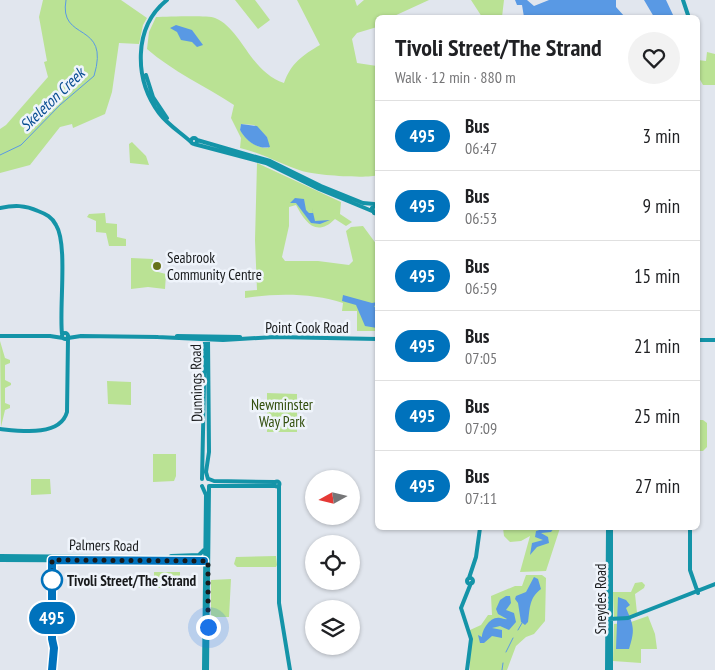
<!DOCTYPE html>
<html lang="en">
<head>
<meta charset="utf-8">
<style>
  :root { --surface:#fff; --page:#f2f2f2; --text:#202124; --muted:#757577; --line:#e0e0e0 }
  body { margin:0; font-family:"PT Sans Narrow",sans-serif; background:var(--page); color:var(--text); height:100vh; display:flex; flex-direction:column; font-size:19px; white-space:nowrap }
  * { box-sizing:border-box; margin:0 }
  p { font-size:16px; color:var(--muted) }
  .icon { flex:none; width:28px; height:28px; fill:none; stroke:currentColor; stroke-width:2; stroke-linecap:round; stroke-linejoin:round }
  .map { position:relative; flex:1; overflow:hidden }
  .panel { position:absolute; left:375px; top:15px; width:325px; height:515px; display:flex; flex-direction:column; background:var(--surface); border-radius:8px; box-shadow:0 1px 4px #0004 }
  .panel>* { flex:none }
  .badge { padding:0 10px; border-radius:16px; font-size:18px; line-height:32px }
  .needle { width:32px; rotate:262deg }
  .tools { position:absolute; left:305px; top:470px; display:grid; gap:10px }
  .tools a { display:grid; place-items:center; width:55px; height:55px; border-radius:50%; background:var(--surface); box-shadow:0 1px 4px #0004; font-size:25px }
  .you { position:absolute; width:25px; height:25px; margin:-12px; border:4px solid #fff; border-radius:50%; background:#1a73e8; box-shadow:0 0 0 8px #1a73e833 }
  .map>.badge { position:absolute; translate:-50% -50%; box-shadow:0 0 0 2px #fff }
  .round { display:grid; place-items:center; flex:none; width:52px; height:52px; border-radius:26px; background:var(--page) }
  .summary { display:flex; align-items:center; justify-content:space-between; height:85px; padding:0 20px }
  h1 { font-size:24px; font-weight:600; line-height:38px }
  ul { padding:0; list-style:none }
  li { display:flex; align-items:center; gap:15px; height:70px; padding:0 20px; border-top:1px solid var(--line) }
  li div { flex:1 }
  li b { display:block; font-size:19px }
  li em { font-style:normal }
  li .badge { min-width:55px; font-weight:700; text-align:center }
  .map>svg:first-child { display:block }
  .green { fill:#bae294; fill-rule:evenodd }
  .water { fill:#5999e4 }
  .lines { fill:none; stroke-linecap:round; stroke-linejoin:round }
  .stream { stroke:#5999e4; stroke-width:1 }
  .secondary { stroke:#1494a8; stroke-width:4 }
  .line-casing { stroke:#fff; stroke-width:11 }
  .line { stroke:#0072bc; stroke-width:8 }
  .walk { stroke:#181a1c; stroke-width:5; stroke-dasharray:0 9 }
  .poi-dot { fill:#67721c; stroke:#eff4fb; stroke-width:2 }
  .stop-dot { fill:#fff; stroke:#0072bc; stroke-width:2.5 }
  .labels { text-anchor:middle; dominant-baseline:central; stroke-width:5; stroke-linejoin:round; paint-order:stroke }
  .poi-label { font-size:15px; fill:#181a1c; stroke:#eff4fb; text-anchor:start }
  .street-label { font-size:15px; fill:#181a1c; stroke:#eff4fb }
  .park-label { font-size:15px; fill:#324e0c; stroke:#eff4fb }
  .stop-label { font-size:15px; font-weight:bold; fill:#181a1c; stroke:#eff4fb; text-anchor:start }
  .water-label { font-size:16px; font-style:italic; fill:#094e92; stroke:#eff4fb }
</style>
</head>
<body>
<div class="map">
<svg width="715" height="670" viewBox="0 0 715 670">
  <rect width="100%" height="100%" fill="#e1e6ee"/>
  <path class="green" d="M43,0h78l26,18 -4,7 -4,19 -20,-1 -7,49 -7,22 -32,14 -1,-4 -12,3 -30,38 -30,8v-44l6,-4 42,-48 -4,-15 3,-1 -8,-44z
    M235,0h20l15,20 -12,9z
    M297,0h58l2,6 7,-6h65l-37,17 -14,1 -1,9 -20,6 -5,6 5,24 20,3 1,109c-11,4 -64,0 -76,-4 -22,-7 -40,-18 -62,-23l1,-10 -10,-20 3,-13c-29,-19 -62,-34 -87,-56l2,-17 7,-15c11,0 51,-2 59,1 27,11 34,53 69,65 7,-20 19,-28 36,-38zM241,124l13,1 13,12 1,11c-12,0 -22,-8 -28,-18z
    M471,0h33l-2,17h-20z
    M707,52l8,2v31h-12l-5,-9v-16l8,1z
    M132,142l14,14 3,9 -19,-2 -1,-19z
    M257,163l84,39 -1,12 12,8 -6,4 -11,-7c-19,19 -30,3 -39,-14l-7,2v19l-7,31 3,4h33l31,4 4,-4 -7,-30 5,-4 12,-1 14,19v86h-20v-20h-15l1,-8c-29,-10 -68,-10 -98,-5v-7l12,-1 -2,-50z
    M105,213l1,10 11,1v13l9,2v7h-17l-3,-13 -10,-1v-11l-9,-4 2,-3z
    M131,258l22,1 1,12 12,3 -1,15 -17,-2 -17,2z
    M0,341l5,17 5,2v3l-5,2v15l6,3v2l-6,3v15l5,2v3l-5,2 -4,17z
    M107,381l24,1v23l-23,-1z
    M267,393l30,1v38h-30z
    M698,420h5l4,3v24l-4,4h-5z
    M153,454h23v22l-2,5 -21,1z
    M31,479h19l1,15 -20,1z
    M503,528h57l-14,43 -26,1 10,-36 -9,5 -11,1 -6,-6z
    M236,557l40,-1 1,9 -1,2h-39l-3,-3z
    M154,572h26v16h-26z
    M526,575h16l4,3 -1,43 -11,13 -8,3 -10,9 -9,24h-37v-40l11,-5 7,-10h4l-1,-19 24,-10h7z
    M231,579l-2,38h-18v-37z
    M635,583l7,-1 3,3 -1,3 -9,6 2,19 -11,5h-12l-1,-26h18z
    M648,616l7,18 2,15h-16v14l-28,-2 1,-37 17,-2z"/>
  <path class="water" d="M515,0h12l7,6 15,-6h67v7l9,10h-101l-2,-12h-5z
    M644,0h22l8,17h-20z
    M176,25l16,5 11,15 -6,2 -5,-5 -11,-2 -4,-8 -7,-4z
    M241,124l16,2 10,11 3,10c-12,3 -24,-6 -30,-17z
    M295,198l9,1 2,11 3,3h4l-1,-5 3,13 15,-1 -10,4 -9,-1 -15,-20h-6z
    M343,295l29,8 5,-1v3l-3,1 3,4v18l-12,-2 -9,-21 -14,-4z
    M546,528h8l-3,4 -10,1 7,4 1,6 -12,4 -7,8 2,-12 11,-3 -8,-3 1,-6z
    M534,577l4,2 3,10c-12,9 -11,19 -13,33l-3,3 -4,-3 -3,-19 -3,-4 1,-3 10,-4z
    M506,596h4l1,7 -5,7 8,3 2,9 -7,8 -9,-4 -8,2 10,2v8l-10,-2 -8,7h-4l-2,-8 4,2c0,-7 8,-21 18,-19 3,0 5,2 7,1l-9,-5 -2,-5 4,-9z
    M618,597l8,3 4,5 -4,3c8,18 9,22 3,41h-13z"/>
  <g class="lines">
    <path class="stream" d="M0,155l21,-10 39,-40 34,-29c17,-56 -36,-33 -28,-76
      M518,630l4,-7
      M506,652l7,-14
      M502,670l1,-7"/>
    <path class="secondary" d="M167,0c-34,27 -33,79 -8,113 9,12 21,19 32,29
      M683,0l6,18
      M146,75l7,22 14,21
      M191 141a3 3 0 1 1 6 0a3 3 0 1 1-6 0Z
      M197,140l73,21 51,25 42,17 11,1
      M194,144l72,19 53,26 53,22
      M378,204l-6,4 2,5 4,1
      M0,208c14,-3 25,-3 38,3 8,3 14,6 18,14 12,19 3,83 6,109
      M62 336a3 3 0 1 1 6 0a3 3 0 1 1-6 0Z
      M0,336h50l13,2
      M177,336l63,1
      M157,337l66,3 52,-3 103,2
      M68,338l13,-2 77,1
      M208,339l1,113 -3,20 2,7
      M698,340h17
      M0,429c20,2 60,8 67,-17l1,-74
      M202,479l3,-140
      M209,479l5,2 61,1
      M274.5 484a2.5 2.5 0 1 1 5 0a2.5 2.5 0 1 1-5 0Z
      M279,485v118l11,67
      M202,486l4,9 -2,175
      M209,486h66
      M690,528v42l8,23
      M0,556l208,2
      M171,556l28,-1 5,-5
      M0,560l208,1
      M469,578l7,-21 4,-29
      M467 581a3 3 0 1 1 6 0a3 3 0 1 1-6 0Z
      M609,619l19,-1 87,-34
      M207,670l2,-184
      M467,670l4,-31 -10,-31 10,-25
      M607,670l1,-142
      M611,670v-142"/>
  </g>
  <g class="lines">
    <defs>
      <path id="line" d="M52,670l2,-22 -2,-9v-79l152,1"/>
    </defs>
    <use href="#line" class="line-casing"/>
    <use href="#line" class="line"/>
    <path class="walk" d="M52,580v-20l156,1v66"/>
  </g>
  <circle class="poi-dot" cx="157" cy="266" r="5"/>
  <circle class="stop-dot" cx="52" cy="580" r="10"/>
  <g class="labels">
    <g class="poi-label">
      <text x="167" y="257">Seabrook<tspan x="167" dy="17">Community Centre</tspan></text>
    </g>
    <g class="street-label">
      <text x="307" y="327">Point Cook Road</text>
      <text transform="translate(196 383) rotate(-91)">Dunnings Road</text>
      <text transform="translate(104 545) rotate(1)">Palmers Road</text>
      <text transform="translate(600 599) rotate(-90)">Sneydes Road</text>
    </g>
    <g class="park-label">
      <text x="282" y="404">Newminster<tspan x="282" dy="17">Way Park</tspan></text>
    </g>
    <g class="stop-label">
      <text x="67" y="580">Tivoli Street/The Strand</text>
    </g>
    <g class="water-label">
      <text transform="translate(52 99) rotate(-44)">Skeleton Creek</text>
    </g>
  </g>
</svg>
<div class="tools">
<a><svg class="needle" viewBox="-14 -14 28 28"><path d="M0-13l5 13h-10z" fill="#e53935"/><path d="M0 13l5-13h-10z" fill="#757577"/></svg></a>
<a><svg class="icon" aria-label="locate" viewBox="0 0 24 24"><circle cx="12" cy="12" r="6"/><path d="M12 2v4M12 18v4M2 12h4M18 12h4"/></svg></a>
<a><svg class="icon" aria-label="layers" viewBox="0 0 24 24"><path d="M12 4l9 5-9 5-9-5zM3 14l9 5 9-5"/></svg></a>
</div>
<div class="you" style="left:208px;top:627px"></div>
<b class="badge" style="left:52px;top:618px;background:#0072bc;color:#fff">495</b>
<section class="panel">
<div class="summary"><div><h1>Tivoli Street/The Strand</h1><p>Walk · 12 min · 880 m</p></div><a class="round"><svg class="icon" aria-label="heart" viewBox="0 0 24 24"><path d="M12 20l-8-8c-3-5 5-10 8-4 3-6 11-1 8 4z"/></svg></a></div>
<ul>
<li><span class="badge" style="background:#0072bc;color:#fff">495</span><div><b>Bus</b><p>06:47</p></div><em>3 min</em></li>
<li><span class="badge" style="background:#0072bc;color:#fff">495</span><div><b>Bus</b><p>06:53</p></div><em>9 min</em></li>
<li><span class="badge" style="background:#0072bc;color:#fff">495</span><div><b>Bus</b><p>06:59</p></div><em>15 min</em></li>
<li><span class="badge" style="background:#0072bc;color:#fff">495</span><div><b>Bus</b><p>07:05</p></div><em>21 min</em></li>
<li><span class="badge" style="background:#0072bc;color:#fff">495</span><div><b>Bus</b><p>07:09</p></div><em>25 min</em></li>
<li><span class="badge" style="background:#0072bc;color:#fff">495</span><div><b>Bus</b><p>07:11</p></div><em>27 min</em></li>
</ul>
</section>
</div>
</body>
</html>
